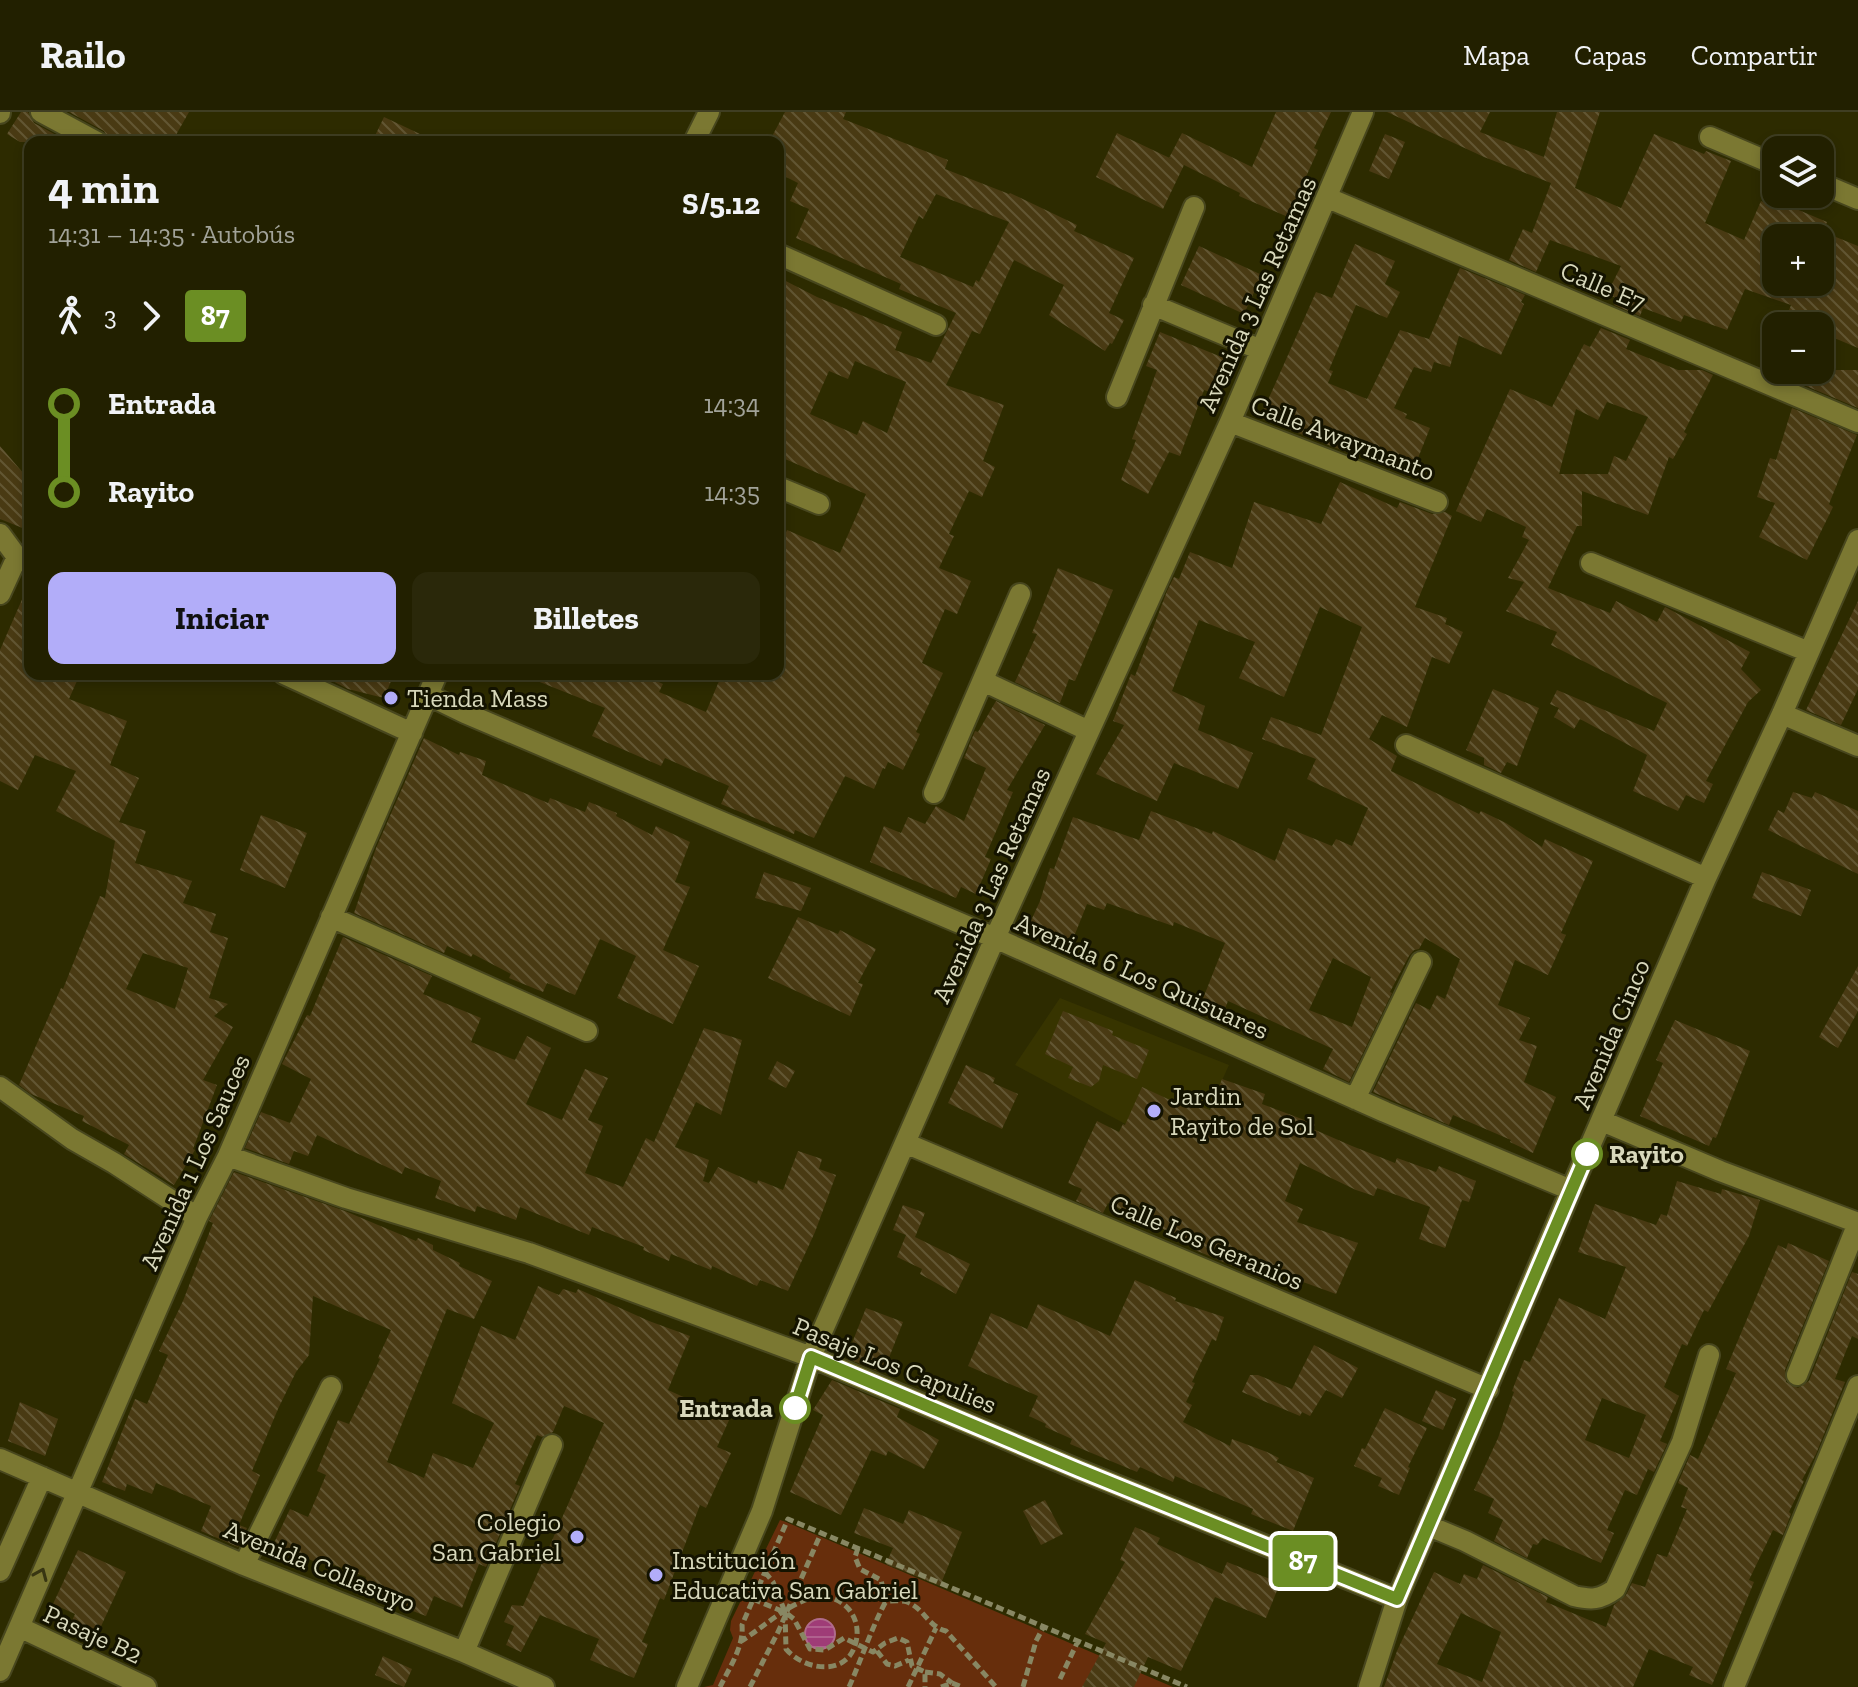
<!DOCTYPE html>
<html lang="es">
<head>
<meta charset="utf-8">
<style>
  :root { --surface:#222000; --page:#2a280a; --text:#f1f3f6; --muted:#a2a399; --line:#3f3e22; --accent:#b2adf9 }
  body { margin:0; font-family:"Zilla Slab",serif; background:var(--page); color:var(--text); height:100vh; display:flex; flex-direction:column; font-size:30px; white-space:nowrap }
  * { box-sizing:border-box; margin:0 }
  p { font-size:26px; color:var(--muted) }
  .icon { flex:none; width:44px; height:44px; fill:none; stroke:currentColor; stroke-width:2; stroke-linecap:round; stroke-linejoin:round }
  .map { position:relative; flex:1; overflow:hidden }
  .details { position:absolute; left:24px; top:24px; width:760px; height:544px; display:flex; flex-direction:column; background:var(--surface); border-radius:16px; box-shadow:0 4px 12px #0003,0 0 0 2px var(--line) }
  .details>* { flex:none }
  .badge { padding:0 16px; border-radius:6px; font-size:28px; line-height:52px }
  .buttons { position:absolute; left:1762px; top:24px; display:grid; gap:16px }
  .buttons a { display:grid; place-items:center; width:72px; height:72px; border-radius:16px; background:var(--surface); box-shadow:0 4px 12px #0003,0 0 0 2px var(--line); font-size:40px }
  .map>.badge { position:absolute; translate:-50% -50%; box-shadow:0 0 0 4px #fff }
  .legs { display:flex; align-items:center; gap:12px; height:88px; padding:0 24px; font-size:26px }
  .legs p { margin-inline-start:auto }
  .overview { display:flex; align-items:center; justify-content:space-between; height:136px; padding:0 24px }
  h1 { font-size:44px; font-weight:700; line-height:60px }
  .cta { display:flex; gap:16px; margin-top:auto; padding:16px 24px }
  .cta a { flex:1; height:92px; border-radius:16px; background:var(--accent); color:#111; font-size:32px; font-weight:700; line-height:92px; text-align:center }
  .cta a+a { background:var(--page); color:var(--text) }
  ul { padding:0 24px; list-style:none }
  li { display:flex; align-items:center; gap:28px; height:88px; font-size:30px }
  li i { display:grid; place-items:center; width:12px; height:100%; margin:0 10px; background:currentColor }
  li i::after { content:''; width:20px; height:20px; margin:-10px; border:6px solid; border-radius:50%; background:var(--surface) }
  li p { margin-inline-start:auto }
  li:first-child i { background:linear-gradient(#0000 50%,currentColor 0) }
  li:last-child i { background:linear-gradient(currentColor 50%,#0000 0) }
  header { display:flex; align-items:center; gap:48px; box-sizing:border-box; height:112px; padding:0 40px; background:var(--surface); border-bottom:2px solid var(--line) }
  header strong { font-size:38px }
  nav { display:flex; gap:44px; margin-inline-start:auto; font-size:28px }
  .map>svg:first-child { display:block }
  .built { fill:#373400 }
  .green { fill:#672e0c }
  .water { fill:url(#water-rules); stroke:#b06b8b; stroke-width:2 }
  .building { fill:url(#building-back-hatch); fill-rule:evenodd }
  .lines { fill:none; stroke-linecap:round; stroke-linejoin:round }
  .minor-casing { stroke:#48471e; stroke-width:24 }
  .path { stroke:#888763; stroke-width:5; stroke-dasharray:8 4; stroke-linecap:butt }
  .minor { stroke:#7b7832; stroke-width:20 }
  .oneway { stroke:#383612 }
  .line-1-casing { stroke:#fff; stroke-width:18 }
  .line-1 { stroke:#6b8e23; stroke-width:12 }
  .poi-dot { fill:#b2adf9; stroke:#141300; stroke-width:3 }
  .stop-1-dot { fill:#fff; stroke:#6b8e23; stroke-width:4 }
  .labels { text-anchor:middle; dominant-baseline:central; stroke-width:6; stroke-linejoin:round; paint-order:stroke }
  .street-label { font-size:26px; fill:#d8d8bb; stroke:#141300 }
  .poi-label { font-size:26px; fill:#d8d8bb; stroke:#141300; text-anchor:start }
  .stop-label { font-size:26px; font-weight:bold; fill:#d8d8bb; stroke:#141300; text-anchor:start }
</style>
</head>
<body>
<header>
<strong>Railo</strong>
<nav><a>Mapa</a><a>Capas</a><a>Compartir</a></nav>
</header>
<div class="map">
<svg width="1858" height="1575" viewBox="0 0 1858 1575">
  <defs>
    <pattern id="water-rules" width="6" height="5" patternUnits="userSpaceOnUse" patternTransform="scale(2)"><rect width="6" height="5" fill="#9f3c77"/><path d="M0 2.5h6" fill="none" stroke="#b0618e"/></pattern>
    <pattern id="building-back-hatch" width="6" height="6" patternUnits="userSpaceOnUse" patternTransform="scale(2)"><rect width="6" height="6" fill="#493a13"/><path d="M-1 5l2 2M0 0l6 6M5-1l2 2" fill="none" stroke="#625633"/></pattern>
  </defs>
  <rect width="100%" height="100%" fill="#2d2b00"/>
  <path class="built" d="M1060,886l169,67 -42,92 -172,-92z"/>
  <path class="green" d="M780,1408l6,2 387,165h-469l9,-2 20,-47 -3,-8 1,-9z"/>
  <path class="water" d="M805 1522a15 15 0 1 1 30 0a15 15 0 1 1-30 0Z"/>
  <path class="building" d="M21,0h7l6,11 35,19h-49l-13,-8z
    M69,0h120l-17,30h-62l-6,-11z
    M785,0h61l-3,7 105,41 -3,9 64,25 1,-1 67,32 -3,6 60,27 -25,55 15,7 -12,24 -2,-1 -5,8 -56,-36 15,-30 -50,-25 -34,74 -8,-3 -26,54 58,20 -21,56 12,6 -13,30 -13,-6 -20,43 5,2 -15,32 32,13 -14,33 -12,-5 -23,54 21,10 -27,59 4,2 -17,36 -15,-8 -3,7 -2,-1 -9,21 -29,-13 -31,62 -19,-8 -1,4 -73,-30 8,-18 -64,-28 -4,8 -69,-30 13,-28 -83,-33 119,-1 22,10 -4,8 47,20 16,-38h56v-123l9,-21 53,23 26,-59 -88,-38v-179l39,20 85,35 -7,18 36,13 25,-50 -57,-24 2,-5 -105,-46 13,-29 -19,-8 8,-18 -20,-10v-31h-9zM936,82l73,28 -30,60 -3,-2 -3,7 -73,-30 19,-41 4,3zM855,249l51,21 -19,51 -24,-12 -6,14 -47,-21 19,-43 19,8z
    M1276,0h55l-17,36 4,2 -30,67 -49,-21 1,-3 -56,-28 -21,44 -67,-32 21,-44 59,28 -7,-3 13,-25 70,34z
    M1387,0h103l-10,20 64,25 13,-45h43l-25,76 46,20 33,-74 50,20 2,-3 25,10 -26,62 39,17 17,-39 9,4 3,-6 54,23 -7,16h-44v44h44v-20l11,-27 27,11v102l-38,-16v-6h-15l-19,-8 5,-13 -46,-16 -18,41 -43,-15 -3,7 -38,-14 -3,8 -26,-11 4,-6 -11,-5 14,-28 -71,-26 -14,32 -27,-12 14,-31 9,4 19,-50 -67,-26z
    M384,5l53,25h-65z
    M1385,22l20,8 -16,37 -20,-8z
    M1355,132l40,17 -10,23 15,8 -13,26 -31,-13 -27,65 4,1 -5,12 39,16 33,-69 29,9 31,-71 65,27 -4,7 3,2 -23,51 -42,-19 -9,31 -16,-5 -3,10 -17,-5 -20,41 13,6 -2,4 25,10 -14,35 -56,-23 -6,15 -94,-37 56,-126 16,6z
    M1199,134l63,29 -18,39 -63,-29z
    M1601,216l29,12 -4,9 52,21h24l11,5 -29,57 3,2 -14,25 -4,-2 -21,58 -66,-24v35h-5l-29,62 62,25 6,-12 41,21 8,-15 85,45 -9,17 20,21 -13,12 -42,79 7,3 -9,19 -18,-8 -8,16 -45,-20 14,-36 -67,-36 -6,10 -20,-12 5,-9 -9,-4 7,-14 97,41 13,-28 -116,-58 6,-13 -51,-21 18,-29 -16,-4 21,-38 -7,-3 4,-10 -39,-18 -6,13 -25,-11 54,-122 42,18 32,-63 6,3zM1607,290l41,15 -22,44 -12,-5 -6,18h-49l17,-65 22,11z
    M1160,220l64,26 -14,34 -6,-2 -24,66 -11,-4 -21,42 -27,-14 15,-40 -4,-1 25,-69 -11,-4z
    M1803,258h55v38l-59,-25z
    M1792,296l65,27 -28,69 4,3 -26,53 -48,-23 16,-34 -18,-6 13,-39 6,2z
    M0,334l30,35v50l-30,-12z
    M1340,370l57,26 3,-6 32,12 13,-2 7,4 -37,91 32,11 -2,6 18,8 -14,32 -17,-7 -25,70 -25,-12 -13,24 28,17 -6,15 88,43 2,-3 25,12 36,24 3,-8 48,22 -32,72 5,2 -18,40 -33,-15 -17,45 32,13 -11,22 18,6 -13,36 32,15 -23,56 -23,-11 1,-2 -58,-25 -4,10 -76,-33 43,-89 14,7 7,-15 8,4 15,-40 -35,-21 -6,11 -5,1 -5,6 -19,36 2,1 -43,89 -26,-13 10,-20 -105,-48 -5,13 -23,-8 25,-63 -51,-21 -1,4 -66,-23 -3,7 -17,-6 -16,40 -42,-19 11,-24 10,-33 4,1 19,-52 66,23 12,-29 61,23 1,-3 62,30 13,-33 44,18 4,-7 16,7 16,-38 -61,-29 9,-20 -54,-20 9,-22 50,18 41,-108 -42,-20 -36,90 -45,-19 16,-36 -56,-22 -27,71 33,15 -7,24 55,23 -15,36 -64,-26 -17,38 -61,-27 28,-49 -11,-4 18,-47 4,2 32,-85 7,-14 5,2 11,-27 42,16 22,-66 67,22zM1333,846l38,19 -19,50 -43,-17z
    M1058,456l55,22 -38,91 -6,-2 -9,24 -45,-21 22,-48 -5,-1z
    M30,469v93h50l-11,25 58,22 -17,44 29,13 -20,44 27,9 -11,32 57,18 -9,22 33,11 -6,18 18,6 -19,60 19,6 -14,12 19,11 -30,53 14,5 -24,64 2,1 -21,35 -50,-31 5,-9 -47,-24 2,-5 -53,-22 -12,-9 42,-97 2,1 37,-93 5,2 10,-57 -59,-30 20,-40 -41,-16 -17,35 -18,-9v-131zM143,841l45,15 -13,41 -49,-20z
    M1858,489v88l-17,36 -35,-15z
    M319,562h75l-10,24 -36,-9z
    M1493,577l46,19 -22,58 -10,-4 -6,11 -17,-8v-7l-18,-8z
    M996,589l49,24 -38,65 6,2 -28,65 6,2 -15,35 -15,-7 -5,11 -86,-36 14,-36 17,7 7,-16 17,7 11,-18 28,15 22,-53 -22,-10 11,-27 3,1z
    M424,626l35,17 1,-3 26,9 -4,14 66,28 2,-5 35,14 4,-10 28,11 -1,3 36,19 4,-9 34,16 -15,40 15,5 -27,63 36,16 -26,58 -56,-26 19,-42 -36,-17 -25,56 -28,-12 -4,9 -34,-14 2,-4 -38,-20 -2,3 -24,-11 -3,7 -90,-40 22,-65z
    M1793,680l19,6 3,-6 43,19v63l-90,-44 10,-20 6,3z
    M261,703l46,18 -22,55 -45,-18z
    M764,760l47,16 -10,23 -46,-13z
    M1762,760l49,18 -10,26 -49,-18z
    M798,805l40,17 2,-4 36,19 -18,34 5,1 -13,32 -82,-38z
    M343,825l89,39 -9,18 58,24 -10,24 44,18 12,-24 24,12 -25,56 36,16 23,-51 23,9 -20,42 15,6 -18,47 38,14 23,-49 8,4 50,-114 38,12 -21,75 -25,-13 -21,45 34,13 -6,21 6,2 9,-16 39,17 1,-4 25,10 15,-39 24,8 -3,10 17,6 -21,57 -27,59 -28,-11 -3,6 -45,-20 -1,4 -40,-16 -2,7 -26,-11 1,-3 -52,-20 -3,8 -69,-28 -4,13 -39,-14 -2,6 -40,-14 6,-17 -36,-14 -3,7 -85,-39 -9,21 -14,-5 -5,13 -44,-16 16,-36 29,11 21,-44 -29,-15 25,-49 3,1z
    M1858,854v45l-20,37 -19,-11z
    M1063,899l50,20 -1,4 37,15 -12,29 -34,-14 -4,16 -8,6 -23,-9 5,-11 -28,-13z
    M1675,908l75,31 -34,87 -3,-1 -4,9 -69,-30 23,-53 -7,-3z
    M777,949l18,10 -9,17 -18,-9z
    M966,953l29,13 -2,5 25,11 -16,35 -54,-26z
    M1222,967l43,15 -3,10 53,20 -2,5 39,17 43,17 2,-5 39,14 3,-6 37,15 -7,21 -7,-2 -17,48 -26,-9 11,-32 -53,-19 -3,8 -18,-6 -56,-27 -15,38 18,8 -6,13 61,21 -22,51 -44,-16 1,-2 -47,-20 -6,13 -45,-19 2,-5 -89,-42 -5,10 -27,-12 6,-12 -14,-6 29,-62 22,11 4,-8 2,1 17,-38 41,19 2,-5 25,9z
    M234,1060l111,39 71,30 2,-3 15,7v5l27,13 -1,3 33,15 -18,38 -27,-10 -60,153 37,16 9,-25 40,15 21,-45 -42,-20 29,-77 34,14 23,-54 21,9 4,-6 13,4 2,-4 71,32 41,15 -22,54 62,28 -13,29 14,6 -25,55 -6,-3 -36,95 -4,-2 -18,44 6,2 -14,34 -44,-18 9,-21 -59,-24 -19,37 -15,-7 8,-19 -10,-4 8,-17 11,1 81,-183 -40,-17 -11,26 -11,5 -5,-2 -22,49 5,2 -34,81 -7,-3 -17,44 -28,-12 -8,20 -66,-25 6,-14 -50,-19 -1,4 -41,-19 16,-34 18,8 18,-42 -9,-4 21,-51 11,4 31,-65 -2,-1 13,-28 -78,-34 -4,59 -13,17 -18,37 -26,62 8,4 -21,50 8,3 -9,19 -37,-16 10,-25 -55,-23 -4,11 -25,-10 -2,7 -23,-9 33,-83 12,5 21,-49 -9,-4 24,-50 30,-78 -4,-2z
    M1677,1069l44,13 1,-5 38,11 -11,36 -41,76 -4,-2 -17,36 -5,-2 -18,43 15,9 -19,45 7,3 -13,28 -6,-3 -11,26 -12,-5 -18,40 7,3 -13,30 -58,-25 -6,7 -4,-1 -6,14 -33,-17 9,-21 -15,-7 6,-14 -20,-9 24,-52 16,-46 -2,-1 12,-31 6,2 29,-64 46,21 21,-52 -48,-15 17,-48 61,21 5,-11 6,2zM1602,1286l44,17 -17,43 -44,-18z
    M903,1093l22,8 -10,24 55,27 -14,30 -36,-20 2,-5 -25,-12 9,-22 -13,-5z
    M1788,1131l41,18 -44,109 1,12 12,6 11,-7 43,-109 6,2v65l-6,-3 -17,43 10,3 -29,72 -14,26 2,1 -15,31 2,2 -8,21 -10,-5 -24,50 5,2 -42,103 -23,-10 4,-8 -44,-18 -16,38h-249l13,-36 37,-79 26,12 4,-10 13,5 6,-14 65,32 -2,5 60,25 8,-22 12,-10 6,-12 13,4 12,-33 10,3 20,-48 -6,-2 7,-19 -10,-5 12,-28 8,4 38,-86 -10,-4 52,-124 8,4zM1461,1501l40,19 -19,50 -45,-18z
    M1135,1168l41,18 -1,3 49,16 -8,24 -4,-2 -20,43 3,1 -9,19 6,3 -9,17 47,24 2,-7 35,13 12,6 -3,4 38,16 -21,53 -42,-17 2,-5 -78,-33 -2,6 -33,-15 -3,5 -67,-28 2,-5 -27,-12 1,-3 -17,-8 9,-20 -70,-30 23,-53 36,16 11,-25 72,32z
    M866,1196l37,14 -20,51 -37,-15z
    M1314,1233l44,23 -16,30 -16,-8 -16,26 -8,-4 -2,4 -58,-24 8,-17h8l34,14z
    M832,1268l68,29 -3,8 42,23 -15,29 -36,-18 -2,5 -15,-6 -30,65 -51,-23 33,-77 -10,-5z
    M1436,1278l20,9 -13,31 -21,-9z
    M20,1290l38,17 -13,37 -37,-15z
    M1385,1296l42,20 -19,39 2,1 -11,27 -21,-9 4,-8 -28,-12 8,-18 3,1z
    M1045,1388l18,34 -22,11 -18,-34z
    M864,1396l39,16 6,-14 53,22 -22,54 -54,-22 7,-16 -39,-15z
    M1135,1415l25,11 -3,6 65,30 5,-12 53,21 -14,35 -51,-21 -34,74 -33,-14 -14,30h-52l24,-44 -21,-9 40,-72 -5,-2z
    M78,1438l48,22 -29,63 -26,-12 4,-9 -22,-10z
    M383,1544l29,13 -8,18 -29,-12z"/>
  <g class="lines">
    <defs>
      <path id="minor" d="M41,0l56,30
        M0,1v-1
        M1710,25l66,28
        M694,30l15,-30
        M1820,71l38,16
        M1328,86l530,224
        M778,142l158,71
        M1153,193l108,45
        M1117,285l77,-190
        M1230,310l207,80
        M778,375l41,17
        M0,422l17,23 13,6
        M1591,451l218,89
        M0,482l17,-37
        M284,562l128,59
        M983,569l106,50
        M428,583l37,18 530,225 390,174 186,78
        M1782,602l76,32
        M1406,633l300,133
        M934,681l86,-199
        M331,805l256,114
        M0,975l72,52 42,24 83,54
        M1355,987l66,-137
        M1602,1009l118,50 138,52
        M905,1031l583,246
        M228,1044l118,42 183,55 282,104 268,113 318,129
        M1797,1263l61,-152
        M0,1347l244,106 220,87 80,35
        M1429,1414l36,15 109,55c17,4 26,4 41,-7l67,-147 27,-87
        M244,1453l87,-178
        M0,1459l42,-94
        M19,1515l127,60
        M464,1540l88,-207
        M0,1559l197,-454 31,-61 209,-482
        M687,1575l75,-176 49,-154 184,-419 235,-516 133,-310
        M1369,1575l28,-88 174,-409 135,-312 76,-164 76,-174
        M1734,1575l124,-301"/>
    </defs>
    <use href="#minor" class="minor-casing"/>
    <path class="path" d="M858,1436l-3,9 5,12 21,11 5,21c7,0 15,-1 21,1 18,7 20,24 39,29l50,56
      M765,1460l8,10 12,30 9,7 16,30 15,1 19,-12 29,14 12,-9 13,-5 9,4 5,24 13,6v15
      M753,1487l31,13
      M740,1530c22,-14 43,-34 68,-43 28,-10 55,13 48,43 -8,35 -51,29 -70,7l-1,-37
      M877,1539l10,13 8,2 14,-6
      M925,1560l15,2 12,9
      M1060,1567l18,-38
      M720,1575c9,-19 24,-40 22,-62l46,-106 399,168
      M750,1575l29,-57 42,-97
      M849,1575c13,-29 22,-58 37,-86
      M908,1575l28,-59
      M941,1575l11,-4 10,4
      M1023,1575l13,-46 8,-15"/>
    <use href="#minor" class="minor"/>
  </g>
  <defs><path id="oneway-chevron" d="M-2-3.5L2.5 0L-2 3.5" fill="none" stroke-width="1.6" stroke-linecap="round" stroke-linejoin="round" transform="scale(2)"/></defs>
  <use class="oneway" href="#oneway-chevron" transform="translate(41 1462) rotate(-67)"/>
  <g class="lines">
    <defs>
      <path id="line-1" d="M795,1296l16,-51 268,113 318,129 190,-445"/>
    </defs>
    <use href="#line-1" class="line-1-casing"/>
    <use href="#line-1" class="line-1"/>
  </g>
  <g class="poi-dot">
    <circle cx="391" cy="586" r="8"/>
    <circle cx="1154" cy="999" r="8"/>
    <circle cx="577" cy="1425" r="8"/>
    <circle cx="656" cy="1463" r="8"/>
  </g>
  <g class="stop-1-dot">
    <circle cx="1587" cy="1042" r="14"/>
    <circle cx="795" cy="1296" r="14"/>
  </g>
  <g class="labels">
    <g class="street-label">
      <text transform="translate(1603 174) rotate(23)">Calle E7</text>
      <text transform="translate(1257 182) rotate(-66)">Avenida 3 Las Retamas</text>
      <text transform="translate(1343 326) rotate(21)">Calle Awaymanto</text>
      <text transform="translate(991 773) rotate(-66)">Avenida 3 Las Retamas</text>
      <text transform="translate(1142 864) rotate(24)">Avenida 6 Los Quisuares</text>
      <text transform="translate(1611 922) rotate(-67)">Avenida Cinco</text>
      <text transform="translate(195 1050) rotate(-66)">Avenida 1 Los Sauces</text>
      <text transform="translate(1207 1130) rotate(23)">Calle Los Geranios</text>
      <text transform="translate(895 1253) rotate(22)">Pasaje Los Capulies</text>
      <text transform="translate(320 1454) rotate(22)">Avenida Collasuyo</text>
      <text transform="translate(93 1522) rotate(25)">Pasaje B2</text>
    </g>
    <g class="poi-label">
      <text x="407" y="586">Tienda Mass</text>
      <text x="1170" y="984">Jardin<tspan x="1170" dy="30">Rayito de Sol</tspan></text>
      <text x="561" y="1410" text-anchor="end">Colegio<tspan x="561" dy="30">San Gabriel</tspan></text>
      <text x="672" y="1448">Institución<tspan x="672" dy="30">Educativa San Gabriel</tspan></text>
    </g>
    <g class="stop-label">
      <text x="1609" y="1042">Rayito</text>
      <text x="773" y="1296" text-anchor="end">Entrada</text>
    </g>
  </g>
</svg>
<div class="buttons">
<a><svg class="icon" aria-label="layers" viewBox="0 0 24 24"><path d="M12 4l9 5-9 5-9-5zM3 14l9 5 9-5"/></svg></a>
<a>+</a>
<a>−</a>
</div>
<b class="badge" style="left:1303px;top:1449px;background:#6b8e23;color:#fff">87</b>
<section class="details">
<div class="overview"><div><h1>4 min</h1><p>14:31 – 14:35 · Autobús</p></div><b>S/5.12</b></div>
<div class="legs"><svg class="icon" aria-label="walk" viewBox="0 0 24 24"><circle cx="13" cy="4" r="2"/><path d="M13 8l-2 6 4 7M11 14l-3 7M7 12l3-4h3l4 4"/></svg>3<svg class="icon" aria-label="forward" viewBox="0 0 24 24"><path d="M9 5l7 7-7 7"/></svg><b class="badge" style="background:#6b8e23;color:#fff">87</b></div>
<ul>
<li><i style="color:#6b8e23"></i><b>Entrada</b><p>14:34</p></li>
<li><i style="color:#6b8e23"></i><b>Rayito</b><p>14:35</p></li>
</ul>
<div class="cta"><a>Iniciar</a><a>Billetes</a></div>
</section>
</div>
</body>
</html>
